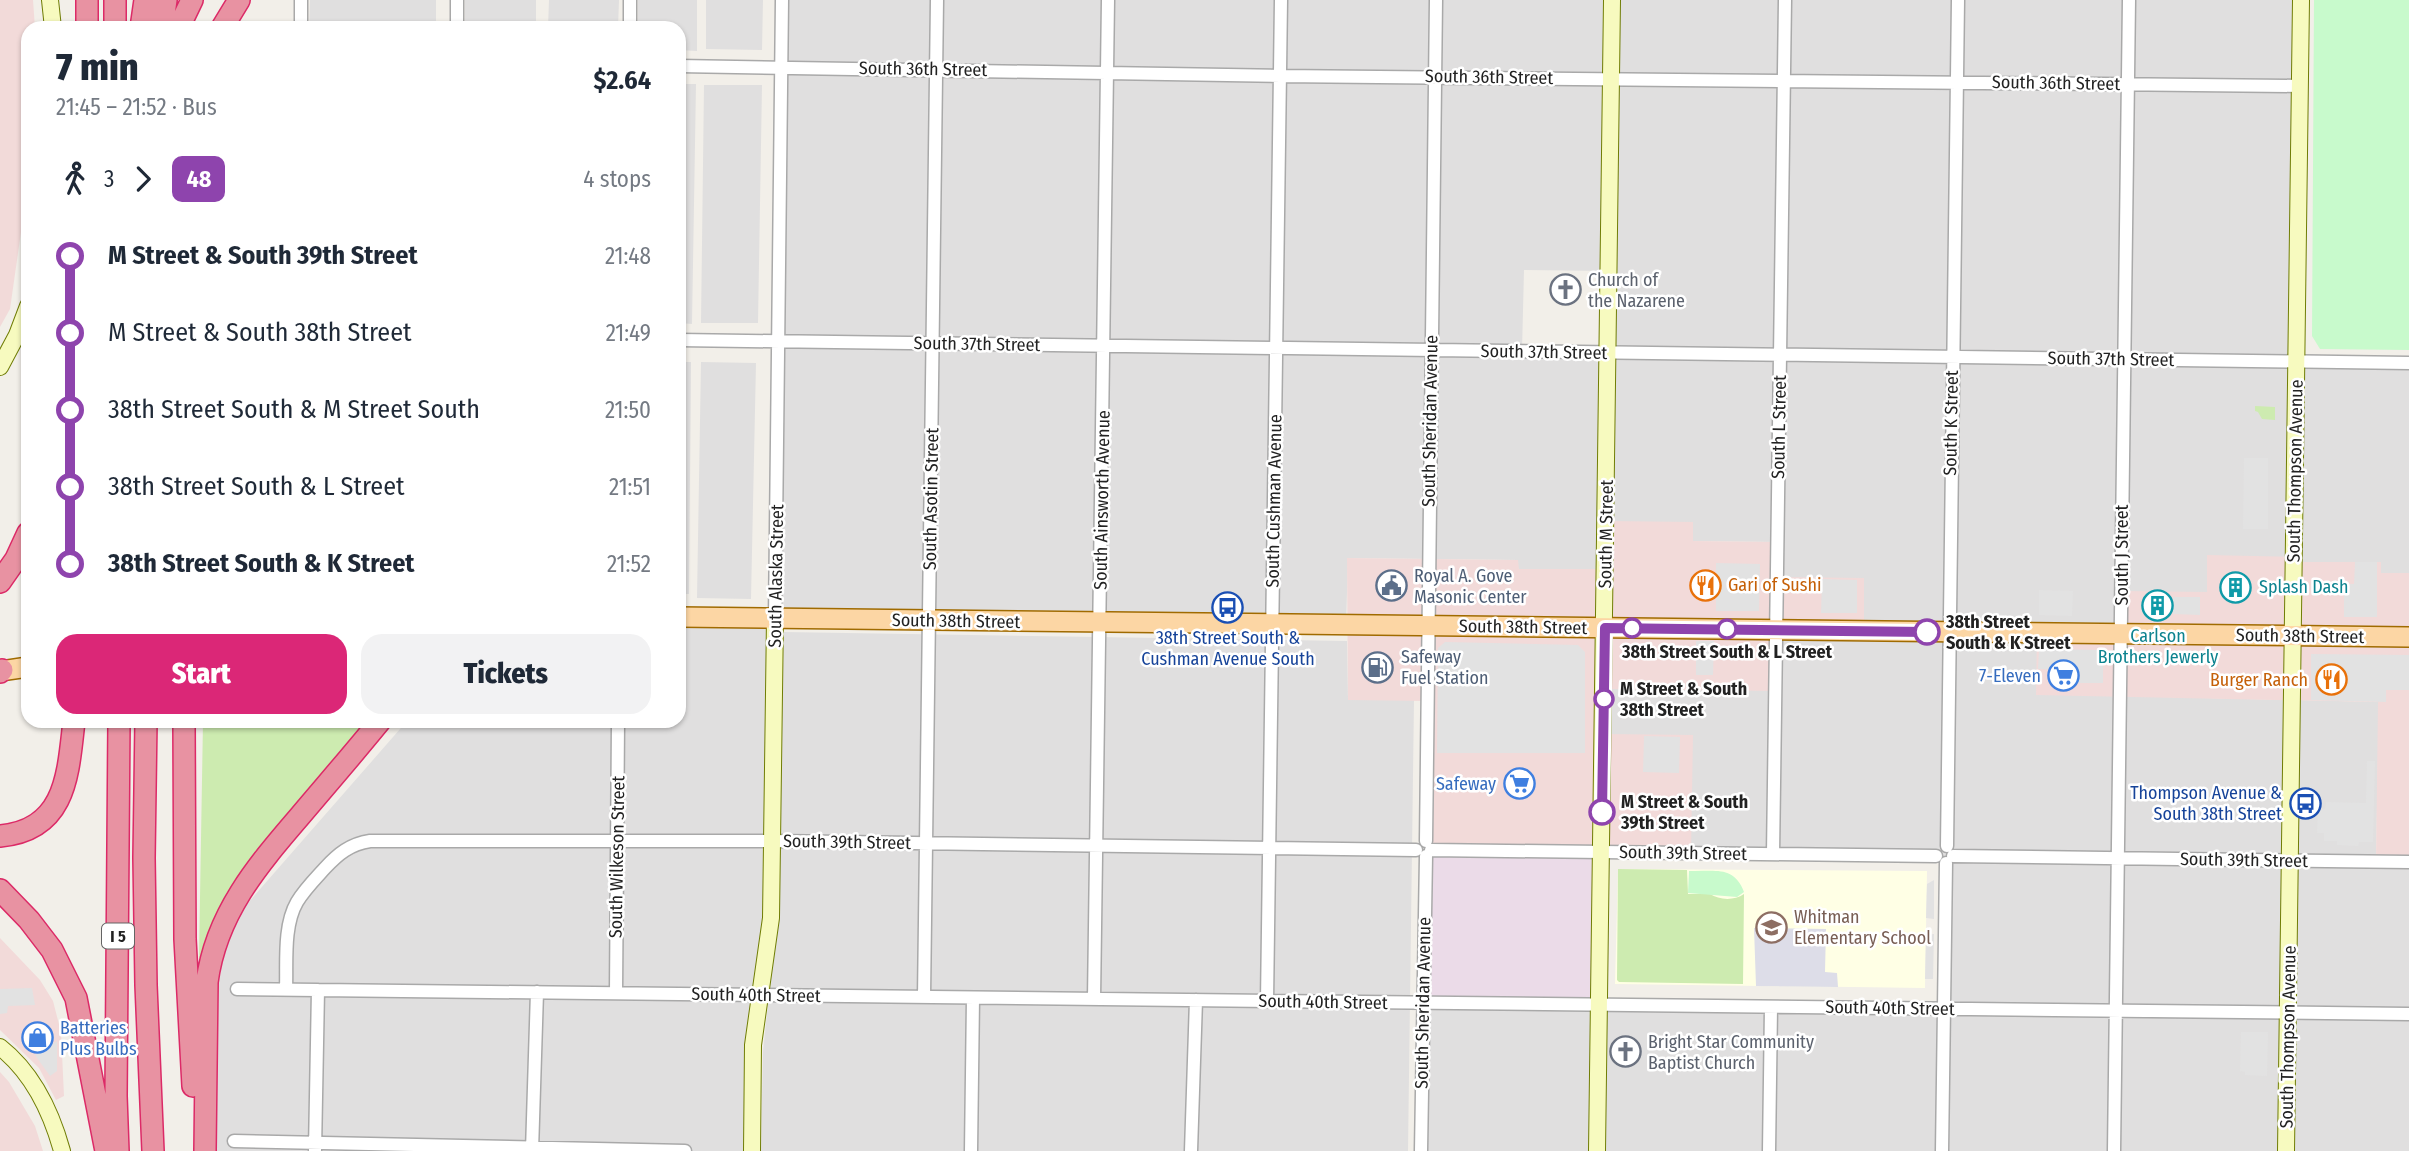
<!DOCTYPE html>
<html lang="en">
<head>
<meta charset="utf-8">
<style>
  :root { --surface:#fff; --page:#f2f2f3; --text:#1f2937; --muted:#747a83; --accent:#db2777 }
  body { margin:0; font-family:"Fira Sans Condensed",sans-serif; background:var(--page); color:var(--text); height:100vh; display:flex; flex-direction:column; font-size:26px; white-space:nowrap }
  * { box-sizing:border-box; margin:0 }
  p { font-size:23px; color:var(--muted) }
  .icon { flex:none; width:38px; height:38px; fill:none; stroke:currentColor; stroke-width:2; stroke-linecap:round; stroke-linejoin:round }
  .map { position:relative; flex:1; overflow:hidden }
  .side { position:absolute; left:21px; top:21px; width:665px; height:707px; display:flex; flex-direction:column; background:var(--surface); border-radius:21px; box-shadow:0 2px 5px #0004 }
  .side>* { flex:none }
  .badge { padding:0 14px; border-radius:10px; font-size:24px; line-height:46px }
  .map>.badge { position:absolute; translate:-50% -50%; box-shadow:0 0 0 4px #fff }
  .legs { display:flex; align-items:center; gap:10px; height:77px; padding:0 35px; font-size:23px }
  .legs p { margin-inline-start:auto }
  .head { display:flex; align-items:center; justify-content:space-between; height:119px; padding:0 35px }
  h1 { font-size:38px; font-weight:800; line-height:52px }
  .action { display:flex; gap:14px; margin-top:auto; padding:14px 35px }
  .action a { flex:1; height:80px; border-radius:21px; background:var(--accent); color:#fff; font-size:28px; font-weight:800; line-height:80px; text-align:center }
  .action a+a { background:var(--page); color:var(--text) }
  ul { padding:0 35px; list-style:none }
  li { display:flex; align-items:center; gap:24px; height:77px; font-size:26px }
  li i { display:grid; place-items:center; width:10px; height:100%; margin:0 9px; background:currentColor }
  li i::after { content:''; width:18px; height:18px; margin:-9px; border:5px solid; border-radius:50%; background:var(--surface) }
  li p { margin-inline-start:auto }
  li:first-child i { background:linear-gradient(#0000 50%,currentColor 0) }
  li:last-child i { background:linear-gradient(currentColor 50%,#0000 0) }
  .map>svg:first-child { display:block }
  .residential { fill:#e0dfdf; fill-rule:evenodd }
  .commercial { fill:#f2dad9 }
  .industrial { fill:#ebdbe8 }
  .education { fill:#ffffe5 }
  .grass { fill:#cdebb0 }
  .park { fill:#c8facc }
  .parking { fill:#e2e2e2 }
  .plaza { fill:#dddde8 }
  .lines { fill:none; stroke-linecap:round; stroke-linejoin:round }
  .street-casing { stroke:#a9a9a9; stroke-width:15 }
  .secondary-casing { stroke:#707d05; stroke-width:18 }
  .primary-casing { stroke:#a06b00; stroke-width:22 }
  .highway-casing { stroke:#dc2a67; stroke-width:24 }
  .street { stroke:#fff; stroke-width:12 }
  .secondary { stroke:#f7fabf; stroke-width:16 }
  .primary { stroke:#fcd6a4; stroke-width:19 }
  .highway { stroke:#e892a2; stroke-width:21 }
  .line-1-casing { stroke:#fff; stroke-width:16 }
  .line-1 { stroke:#8e44ad; stroke-width:10 }
  .stop-1-dot { fill:#fff; stroke:#8e44ad; stroke-width:3.5 }
  .labels { text-anchor:middle; dominant-baseline:central; stroke-width:5; stroke-linejoin:round; paint-order:stroke }
  .shield { fill:#fff; stroke:#646464; stroke-width:2 }
  .shield-label { font-size:16px; font-weight:bold; fill:#222 }
  .street-label { font-size:18px; fill:#222; stroke:#fff }
  .worship-label { font-size:18px; fill:#5b616d; stroke:#fff; text-anchor:start }
  .service-label { font-size:18px; fill:#4e5e75; stroke:#fff; text-anchor:start }
  .food-label { font-size:18px; fill:#c56008; stroke:#fff; text-anchor:start }
  .culture-label { font-size:18px; fill:#0d838f; stroke:#fff; text-anchor:start }
  .stop-label { font-size:18px; font-weight:bold; fill:#222; stroke:#fff; text-anchor:start }
  .transit-label { font-size:18px; fill:#164399; stroke:#fff }
  .shop-label { font-size:18px; fill:#366cbe; stroke:#fff; text-anchor:end }
  .education-label { font-size:18px; fill:#785e54; stroke:#fff; text-anchor:start }
</style>
</head>
<body>
<div class="map">
<svg width="2409" height="1151" viewBox="0 0 2409 1151">
  <rect width="100%" height="100%" fill="#f2efe9"/>
  <path class="residential" d="M310,0h126v28h-127z
    M465,0h71v28h-71z
    M549,0h70l-1,28h-70z
    M638,0h59v51l-18,-1v-22h-41z
    M706,0h57l-1,50 -56,-1z
    M782,0h1519l-5,361 113,2v210h-28v-11h-87l-87,-6v36l-86,42 -85,60 343,8 -3,159 33,1v289h-988l1,-148 522,5 2,-152 -255,-3 -88,-119 1,-45 173,-112v-35l-85,-1v-19l-87,47h-87v-9l-170,-2 -2,67 -571,-7 -4,300 -19,233h-544l3,-174 30,-66 166,-190h272v-104l96,1zM1524,270l85,1 -2,82 -85,-2z
    M679,84h17l-4,240 -13,-1z
    M704,85h58l-4,238h-57z
    M679,362h12l-2,232h-10z
    M701,362l55,1 -5,236 -54,-1z
    M784,632l563,9 1,59h66l-6,451h-647l2,-99 13,-126z"/>
  <path class="commercial" d="M0,0h33l2,28h-7l-1,162 -17,119 -10,18z
    M1606,521l87,1v19l85,1v35l86,1v53l-87,-1 -1,61 -172,-2 -1,45 90,1 -2,118 -265,-3v-149l-78,-1 -1,-142 171,2 1,9h86z
    M2207,555l87,2v5h87v11h28v289l-33,-1 2,-159 -342,-7 1,-62 84,1 1,-43 85,1z
    M0,938l40,42 13,21 8,31 3,64 -8,4 -17,-32 -39,-38z
    M0,1072l9,10 26,44 8,25h-43z"/>
  <path class="industrial" d="M1426,850l176,2 -4,153 -176,-2z"/>
  <path class="education" d="M1618,869l309,2 -2,117 -310,-4z"/>
  <path class="grass" d="M2255,406l20,1v13l-13,-1 -4,-7 -3,-1z
    M203,721h165l-125,147 -36,73 -4,24 -4,-8z
    M1618,869l69,1 1,24h22c9,6 24,7 34,0l-1,90 -124,-2 -2,-2z"/>
  <path class="park" d="M2314,0h95v350l-89,-1 -8,-13z
    M1689,871c25,1 45,-6 55,21l-7,5 -49,-4z"/>
  <path class="parking" d="M2244,458h24v71h-25z
    M2355,562h22v55h-33v-33h10z
    M1716,563l44,1 -1,47h-43z
    M1822,579l35,1v33h-36z
    M2039,590l34,1 -1,25 -33,-1z
    M2173,597h27v18l-27,-1z
    M1696,641h18l-1,34h-17z
    M1445,642l133,3 7,7v101h-148l1,-105z
    M2039,649l64,1v33h-26v-13l-39,-1z
    M2311,654l98,1v35h-23v12l-75,-2z
    M1644,736l36,1 -1,36 -36,-1z
    M2367,761h8l-2,81h-14l-1,4 -21,-1v-4h-13v-8h-7l1,-24h7l1,-7 40,1z
    M1934,880v39l-8,-1 1,-34z
    M1934,934l-1,45h-8l1,-44z
    M32,988l3,17 -27,1 -1,7 -7,1v-25z
    M2241,1032h27l-1,44 -22,-1v-3l-5,-1z
    M57,1041v30l-7,5 -15,-21z"/>
  <path class="plaza" d="M1754,928l72,1 -1,43 12,1 1,14 -82,-1z"/>
  <g class="lines">
    <defs>
      <path id="street" d="M301,0v28
        M457,28v-28
        M630,28v-28
        M679,66l601,10 1020,10
        M679,340l1730,23
        M775,618l7,-618
        M1426,841l10,-841
        M1947,846l11,-846
        M1431,850l505,6
        M1773,854l12,-854
        M1953,856l456,6
        M237,989l2172,25
        M286,989c1,-26 -3,-63 11,-87 7,-12 18,-23 28,-34 13,-14 25,-24 45,-27h402l644,9
        M616,993l2,-272
        M924,997l13,-997
        M1094,999l14,-999
        M1267,1001l14,-1001
        M234,1141l451,10
        M315,1150l3,-160
        M532,1151l5,-159
        M971,1151l2,-153
        M1191,1151l5,-151
        M1421,1151l5,-295
        M1769,1151l2,-144
        M1942,1151l4,-288
        M2114,1151l15,-1151"/>
      <path id="secondary" d="M50,0l3,28
        M0,367l17,-32 11,-29
        M0,1047c33,26 51,64 62,104
        M752,1151l1,-106 18,-127 4,-300
        M1597,1151l15,-1151
        M2286,1151l15,-1151"/>
      <path id="primary" d="M679,617l1730,20
        M0,671l28,-4"/>
      <path id="highway" d="M87,0v28
        M179,27l13,-27
        M115,28v-28
        M141,28l4,-28
        M162,28l4,-28
        M222,28l17,-28
        M0,582l16,-23 12,-26
        M0,672l2,-2
        M146,721l-2,137 2,127 7,166
        M184,721l1,218 8,147
        M0,836c67,-6 68,-63 74,-115
        M0,890l29,30 23,30 24,48 30,153
        M118,1151l-2,-55 3,-375
        M205,1151l2,-169c9,-68 50,-116 93,-166 27,-32 54,-63 80,-95"/>
    </defs>
    <use href="#street" class="street-casing"/>
    <use href="#secondary" class="secondary-casing"/>
    <use href="#primary" class="primary-casing"/>
    <use href="#highway" class="highway-casing"/>
    <use href="#street" class="street"/>
    <use href="#secondary" class="secondary"/>
    <use href="#primary" class="primary"/>
    <use href="#highway" class="highway"/>
  </g>
  <g class="lines">
    <defs>
      <path id="line-1" d="M1602,812l3,-184 322,4"/>
    </defs>
    <use href="#line-1" class="line-1-casing"/>
    <use href="#line-1" class="line-1"/>
  </g>
  <defs>
    <symbol id="church-ring" viewBox="-11 -11 22 22"><circle r="9.5" fill="#fff" stroke="#6b7280" stroke-width="1.5"/><path d="M-1.2-6h2.4v3.5h3.3v2.4h-3.3V6h-2.4V-.1h-3.3v-2.4h3.3Z" fill="#6b7280"/></symbol>
    <symbol id="restaurant-ring" viewBox="-11 -11 22 22"><circle r="9.5" fill="#fff" stroke="#e8710a" stroke-width="1.5"/><path d="M-5-6h1v4h1v-4h1v4h1v-4h1v5L-1.5 .5V6h-2V.5L-5-1ZM5-6V6H3V1.5H1.5Q1.5-4 5-6Z" fill="#e8710a"/></symbol>
    <symbol id="civic-ring" viewBox="-11 -11 22 22"><circle r="9.5" fill="#fff" stroke="#5c6f8a" stroke-width="1.5"/><path d="M-.6-6.5H3V-4.5H.6V-3L4-1V1h2V6H-6V1h2V-1L-.6-3ZM-1.2 2.5V6h2.4V2.5Z" fill="#5c6f8a"/></symbol>
    <symbol id="building-ring" viewBox="-11 -11 22 22"><circle r="9.5" fill="#fff" stroke="#0f9aa8" stroke-width="1.5"/><path d="M-4-6H4V6H1V3H-1V6H-4ZM-2.5-4.3h1.7v1.8h-1.7ZM.8-4.3h1.7v1.8H.8ZM-2.5-1h1.7V.8h-1.7ZM.8-1h1.7V.8H.8Z" fill="#0f9aa8"/></symbol>
    <symbol id="bus-ring" viewBox="-11 -11 22 22"><circle r="9.5" fill="#fff" stroke="#1a4fb4" stroke-width="1.5"/><path d="M-5-6H5V4H4V6H2V4H-2V6H-4V4H-5ZM-3.5-4V0h7V-4ZM-3.5 1.2v1.5H-2V1.2ZM2 1.2v1.5H3.5V1.2Z" fill="#1a4fb4"/></symbol>
    <symbol id="fuel-ring" viewBox="-11 -11 22 22"><circle r="9.5" fill="#fff" stroke="#5c6f8a" stroke-width="1.5"/><path d="M-5.5-6h7V0h2V4h1.3V-2.5L3-4.5l.8-.8L6-3V5H2.5V1h-1V6h-7ZM-4.2-4.7v3.2H.2V-4.7Z" fill="#5c6f8a"/></symbol>
    <symbol id="supermarket-ring" viewBox="-11 -11 22 22"><circle r="9.5" fill="#fff" stroke="#3f7fe0" stroke-width="1.5"/><path d="M-6-5.5h2.5l.6 2H6L4.5 2H-2.5L-4.4-4H-6ZM-1.5 3.2a1.3 1.3 0 1 0 .1 0ZM3 3.2a1.3 1.3 0 1 0 .1 0Z" fill="#3f7fe0"/></symbol>
    <symbol id="school-ring" viewBox="-11 -11 22 22"><circle r="9.5" fill="#fff" stroke="#8d6e63" stroke-width="1.5"/><path d="M0-5L7-2L0 1L-7-2ZM-4 1L0 2.5L4 1V4Q0 6-4 4Z" fill="#8d6e63"/></symbol>
    <symbol id="shop-ring" viewBox="-11 -11 22 22"><circle r="9.5" fill="#fff" stroke="#3f7fe0" stroke-width="1.5"/><path d="M-5-2.5h2.3a2.7 3.5 0 0 1 5.4 0H5L5.5 6h-11ZM-1.5-2.5h3a1.5 2.3 0 0 0-3 0Z" fill="#3f7fe0"/></symbol>
  </defs>
  <g fill-rule="evenodd">
    <use href="#church-ring" x="1548" y="272" width="35" height="35"/>
    <use href="#restaurant-ring" x="1688" y="568" width="35" height="35"/>
    <use href="#civic-ring" x="1374" y="568" width="35" height="35"/>
    <use href="#building-ring" x="2218" y="570" width="35" height="35"/>
    <use href="#building-ring" x="2140" y="588" width="35" height="35"/>
    <use href="#bus-ring" x="1210" y="590" width="35" height="35"/>
    <use href="#fuel-ring" x="1360" y="650" width="35" height="35"/>
    <use href="#supermarket-ring" x="2046" y="658" width="35" height="35"/>
    <use href="#restaurant-ring" x="2314" y="662" width="35" height="35"/>
    <use href="#supermarket-ring" x="1502" y="766" width="35" height="35"/>
    <use href="#bus-ring" x="2288" y="786" width="35" height="35"/>
    <use href="#school-ring" x="1754" y="910" width="35" height="35"/>
    <use href="#shop-ring" x="20" y="1020" width="35" height="35"/>
    <use href="#church-ring" x="1608" y="1034" width="35" height="35"/>
  </g>
  <g class="stop-1-dot">
    <circle cx="1632" cy="628" r="9"/>
    <circle cx="1727" cy="629" r="9"/>
    <circle cx="1927" cy="632" r="12"/>
    <circle cx="1604" cy="699" r="9"/>
    <circle cx="1602" cy="812" r="12"/>
  </g>
  <g class="labels">
    <rect class="shield" x="102" y="923.5" width="32" height="25" rx="5"/>
    <g class="shield-label">
      <text x="118" y="936">I 5</text>
    </g>
    <g class="street-label">
      <text transform="translate(923 69) rotate(1)">South 36th Street</text>
      <text transform="translate(1489 77) rotate(1)">South 36th Street</text>
      <text transform="translate(2056 83) rotate(1)">South 36th Street</text>
      <text transform="translate(977 344) rotate(1)">South 37th Street</text>
      <text transform="translate(1544 352) rotate(1)">South 37th Street</text>
      <text transform="translate(2111 359) rotate(1)">South 37th Street</text>
      <text transform="translate(1430 421) rotate(-89)">South Sheridan Avenue</text>
      <text transform="translate(1951 423) rotate(-89)">South K Street</text>
      <text transform="translate(1779 427) rotate(-89)">South L Street</text>
      <text transform="translate(2295 471) rotate(-89)">South Thompson Avenue</text>
      <text transform="translate(931 499) rotate(-89)">South Asotin Street</text>
      <text transform="translate(1102 500) rotate(-89)">South Ainsworth Avenue</text>
      <text transform="translate(1274 501) rotate(-89)">South Cushman Avenue</text>
      <text transform="translate(1606 534) rotate(-89)">South M Street</text>
      <text transform="translate(2122 555) rotate(-90)">South J Street</text>
      <text transform="translate(776 576) rotate(-89)">South Alaska Street</text>
      <text transform="translate(956 621) rotate(1)">South 38th Street</text>
      <text transform="translate(1523 627) rotate(1)">South 38th Street</text>
      <text transform="translate(2300 636) rotate(1)">South 38th Street</text>
      <text transform="translate(847 842) rotate(1)">South 39th Street</text>
      <text transform="translate(1683 853) rotate(1)">South 39th Street</text>
      <text transform="translate(617 857) rotate(-89)">South Wilkeson Street</text>
      <text transform="translate(2244 860) rotate(1)">South 39th Street</text>
      <text transform="translate(756 995) rotate(1)">South 40th Street</text>
      <text transform="translate(1323 1002) rotate(1)">South 40th Street</text>
      <text transform="translate(1423 1003) rotate(-89)">South Sheridan Avenue</text>
      <text transform="translate(1890 1008) rotate(1)">South 40th Street</text>
      <text transform="translate(2288 1037) rotate(-89)">South Thompson Avenue</text>
    </g>
    <g class="worship-label">
      <text x="1588" y="280">Church of<tspan x="1588" dy="21">the Nazarene</tspan></text>
      <text x="1648" y="1042">Bright Star Community<tspan x="1648" dy="21">Baptist Church</tspan></text>
    </g>
    <g class="service-label">
      <text x="1414" y="576">Royal A. Gove<tspan x="1414" dy="21">Masonic Center</tspan></text>
      <text x="1401" y="657">Safeway<tspan x="1401" dy="21">Fuel Station</tspan></text>
    </g>
    <g class="food-label">
      <text x="1728" y="585">Gari of Sushi</text>
      <text x="2308" y="680" text-anchor="end">Burger Ranch</text>
    </g>
    <g class="culture-label">
      <text x="2259" y="587">Splash Dash</text>
      <text x="2158" y="636" text-anchor="middle">Carlson<tspan x="2158" dy="21">Brothers Jewerly</tspan></text>
    </g>
    <g class="stop-label">
      <text x="1946" y="622">38th Street<tspan x="1946" dy="21">South &amp; K Street</tspan></text>
      <text x="1727" y="652" text-anchor="middle">38th Street South &amp; L Street</text>
      <text x="1620" y="689">M Street &amp; South<tspan x="1620" dy="21">38th Street</tspan></text>
      <text x="1621" y="802">M Street &amp; South<tspan x="1621" dy="21">39th Street</tspan></text>
    </g>
    <g class="transit-label">
      <text x="1228" y="638">38th Street South &amp;<tspan x="1228" dy="21">Cushman Avenue South</tspan></text>
      <text x="2282" y="793" text-anchor="end">Thompson Avenue &amp;<tspan x="2282" dy="21">South 38th Street</tspan></text>
    </g>
    <g class="shop-label">
      <text x="2041" y="676">7-Eleven</text>
      <text x="1496" y="784">Safeway</text>
      <text x="60" y="1028" text-anchor="start">Batteries<tspan x="60" dy="21">Plus Bulbs</tspan></text>
    </g>
    <g class="education-label">
      <text x="1794" y="917">Whitman<tspan x="1794" dy="21">Elementary School</tspan></text>
    </g>
  </g>
</svg>
<section class="side">
<div class="head"><div><h1>7 min</h1><p>21:45 – 21:52 · Bus</p></div><b>$2.64</b></div>
<div class="legs"><svg class="icon" aria-label="walk" viewBox="0 0 24 24"><circle cx="13" cy="4" r="2"/><path d="M13 8l-2 6 4 7M11 14l-3 7M7 12l3-4h3l4 4"/></svg>3<svg class="icon" aria-label="forward" viewBox="0 0 24 24"><path d="M9 5l7 7-7 7"/></svg><b class="badge" style="background:#8e44ad;color:#fff">48</b><p>4 stops</p></div>
<ul>
<li><i style="color:#8e44ad"></i><b>M Street &amp; South 39th Street</b><p>21:48</p></li>
<li><i style="color:#8e44ad"></i><span>M Street &amp; South 38th Street</span><p>21:49</p></li>
<li><i style="color:#8e44ad"></i><span>38th Street South &amp; M Street South</span><p>21:50</p></li>
<li><i style="color:#8e44ad"></i><span>38th Street South &amp; L Street</span><p>21:51</p></li>
<li><i style="color:#8e44ad"></i><b>38th Street South &amp; K Street</b><p>21:52</p></li>
</ul>
<div class="action"><a>Start</a><a>Tickets</a></div>
</section>
</div>
</body>
</html>
